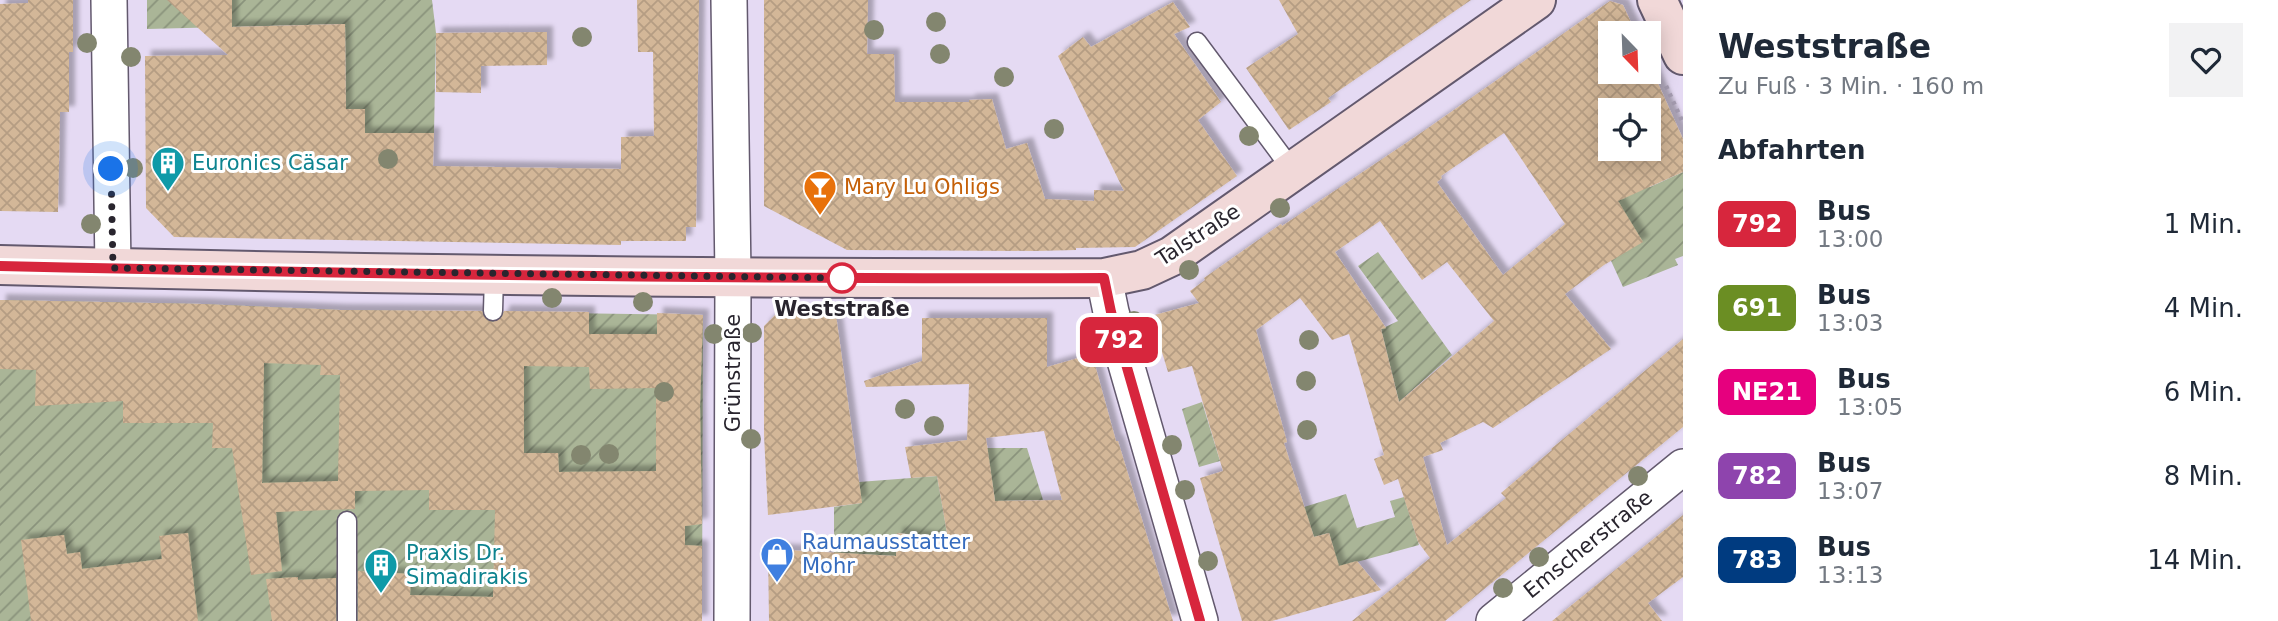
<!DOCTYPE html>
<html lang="de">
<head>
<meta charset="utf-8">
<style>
  :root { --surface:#fff; --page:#f2f2f3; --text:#1f2937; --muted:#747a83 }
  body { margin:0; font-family:"DejaVu Sans",sans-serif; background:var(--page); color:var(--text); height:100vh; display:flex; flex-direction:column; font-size:26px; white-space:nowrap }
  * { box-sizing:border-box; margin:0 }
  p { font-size:23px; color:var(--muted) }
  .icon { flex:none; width:38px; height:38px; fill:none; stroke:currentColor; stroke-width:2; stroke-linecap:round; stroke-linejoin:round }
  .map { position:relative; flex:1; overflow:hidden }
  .details { display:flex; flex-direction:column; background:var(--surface); width:595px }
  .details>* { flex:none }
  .badge { padding:0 14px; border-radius:10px; font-size:24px; line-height:46px }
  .needle { width:46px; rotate:157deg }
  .fabs { position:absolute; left:1598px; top:21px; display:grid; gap:14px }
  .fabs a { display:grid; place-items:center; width:63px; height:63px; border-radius:0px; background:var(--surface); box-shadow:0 4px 18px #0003; font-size:35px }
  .you { position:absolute; width:35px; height:35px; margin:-18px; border:5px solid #fff; border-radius:50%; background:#1a73e8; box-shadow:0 0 0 10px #1a73e833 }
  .map>.badge { position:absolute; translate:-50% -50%; box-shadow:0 0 0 4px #fff }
  h2 { padding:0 35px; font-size:26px; line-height:63px }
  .round { display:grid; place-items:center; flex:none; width:74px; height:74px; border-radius:0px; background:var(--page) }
  .headline { display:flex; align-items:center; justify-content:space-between; height:119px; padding:0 35px }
  h1 { font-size:33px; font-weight:700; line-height:52px }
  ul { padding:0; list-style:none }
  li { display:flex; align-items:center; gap:21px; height:84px; padding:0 35px }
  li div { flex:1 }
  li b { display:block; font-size:26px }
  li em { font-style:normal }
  li .badge { min-width:77px; font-weight:700; text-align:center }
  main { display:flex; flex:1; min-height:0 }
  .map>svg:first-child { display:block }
  .garden { fill:url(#garden-furrows) }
  .building { fill:url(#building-cross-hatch); fill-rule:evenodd; filter:url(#shadow) }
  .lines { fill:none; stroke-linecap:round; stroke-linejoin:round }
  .lane-casing { stroke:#63596e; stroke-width:21 }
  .street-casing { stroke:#63596e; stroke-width:38 }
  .secondary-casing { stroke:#63596e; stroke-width:42 }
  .path { stroke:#a299ad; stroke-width:4.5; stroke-dasharray:3.5 5; stroke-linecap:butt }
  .lane { stroke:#fff; stroke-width:18 }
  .street { stroke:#fff; stroke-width:35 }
  .secondary { stroke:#f1d8d8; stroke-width:38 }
  .tree { fill:#83866f }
  .line-casing { stroke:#fff; stroke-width:16 }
  .line { stroke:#d7263d; stroke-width:10 }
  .walk { stroke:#29252e; stroke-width:7; stroke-dasharray:0 12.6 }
  .stop-dot { fill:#fff; stroke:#d7263d; stroke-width:3.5 }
  .labels { text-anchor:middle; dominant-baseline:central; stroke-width:6; stroke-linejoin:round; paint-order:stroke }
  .culture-label { font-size:21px; fill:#0d838f; stroke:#fff; text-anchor:start }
  .food-label { font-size:21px; fill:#c56008; stroke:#fff; text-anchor:start }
  .street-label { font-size:21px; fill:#29252e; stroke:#fff }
  .stop-label { font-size:21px; font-weight:bold; fill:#29252e; stroke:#fff }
  .shop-label { font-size:21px; fill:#366cbe; stroke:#fff; text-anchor:start }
</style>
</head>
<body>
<main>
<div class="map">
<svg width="1683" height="621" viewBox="0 0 1683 621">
  <defs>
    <pattern id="garden-furrows" width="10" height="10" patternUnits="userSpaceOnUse" patternTransform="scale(1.75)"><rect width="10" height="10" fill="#aab597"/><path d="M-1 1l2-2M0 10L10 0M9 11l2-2" fill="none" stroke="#8a937c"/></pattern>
    <pattern id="building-cross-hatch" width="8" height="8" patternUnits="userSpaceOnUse" patternTransform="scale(1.75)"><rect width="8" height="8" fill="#d3b798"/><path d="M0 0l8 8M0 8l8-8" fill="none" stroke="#b59d83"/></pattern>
    <filter id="shadow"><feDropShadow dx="6" dy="-6" stdDeviation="2" flood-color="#0004"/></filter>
  </defs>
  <rect width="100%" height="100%" fill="#e5daf3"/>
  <path class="garden" d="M147,0h285l4,33 -2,100h-69l-19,-24 -1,-85 -198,5z
    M1610,149h15l25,38 33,-15v84l-8,3 3,6 -55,22 -16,-35 -7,-94z
    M1378,252l74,103 -53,47 -18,-73 17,-8 -40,-55z
    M0,300l202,4 138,6 363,5 -1,306h-702z
    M1202,402l18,59 -21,6 -17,-58z
    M987,448h40l16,52 -48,1z
    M937,476l15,85 -28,-2 2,-23 -29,-3 -1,23 -62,-3v-46l27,-4 -2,-21z
    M1346,494l11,34 38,-11 -5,-16 14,-4 15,48 -121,33 36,-27 -5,-18 -15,4 -10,-30z"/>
  <path class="building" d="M28,0h45v52h-4v60h-9l-2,100 -58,-1v-207l28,-1z
    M167,0h65v27l113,-3 1,85h19v24h69l-1,33 188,3v-32l33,-1 -1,-84h-15l-1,-52h62l-3,227h-10v14h-65v4l-447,-8 -28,-29 -1,-152 83,-1z
    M764,0h104l-1,54h27l1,48h74v-2l23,-1 14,50 21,-6 18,56 49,2v-11l30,1 -66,-135 25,-19 8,10 82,-45 17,25 -16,7 47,68 -23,18 39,56 -102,71 -59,1v2l-40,1 -189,-1 -83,-44z
    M1279,0h192l-143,98 3,4 -42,28 -43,-62 52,-34z
    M1610,1l13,4 13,28h-26v39h38v-11l35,78v33l-65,29 25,41 -39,23 -39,29 46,55 -118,79 -10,-6 -43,21 3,7 -20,7 24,88 59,-47 -5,-5 51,-43 -1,-1 132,-110v88l-238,194h-93l78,-63 -12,-16 -20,-63 -14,6 -10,-26 10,-4 -35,-121 -17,6 -32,-42 -44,32 31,112 -3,1 30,94 15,-4 10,33 18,-5 24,29 -109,31h-30l-42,-143 23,-7 -31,-105 -24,6 -17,-56 48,-13 -9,-12 15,-11 -1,-2 77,-54 1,2 133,-89zM1610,110h38v39h-38zM1504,133l61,91 -62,51 -66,-93 5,-4 -1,-2zM1380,221l42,59 25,-18 47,59 -95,81 -18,-73 5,-1 -51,-76z
    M547,32v33l-66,1v27l-45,-1v-59z
    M0,300l202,4 138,6 142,1 5,9 6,2 9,-5 2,-6 85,1v22h68v-21l46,2 -3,91 2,118 -17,2v19l17,1v75h-344v-50l53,3 -1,21 83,2 2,-87h-66v-20l-74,1v18l-79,3 6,59 -31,4 -19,-127h-20l1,-25h-90v-22l-88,5 1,-36 -36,-1zM264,363l57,2 -1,10h20l-2,106 -76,2zM524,366l65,1 1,22 66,-1v83l-97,1 -1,-19h-34z
    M776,314l60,1 26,188 -94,12 -4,-80v-109z
    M922,318h125v49l45,-13 24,87h2l55,180h-404l-1,-72 128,7 1,-23 51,6 -11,-63 -26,2 -6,-31 62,-7 2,-56 -103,3 -2,-6 58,-20zM1044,431l18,69 -67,1 -9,-63z
    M1683,515v62l-35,26 14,18h-110z
    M188,533l10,88h-167l-10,-81 43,-5 3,19 13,-2 2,17 80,-10 -3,-23z
    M298,577v3l38,-2v43h-64l-6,-42z"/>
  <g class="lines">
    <defs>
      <path id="lane" d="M1197,42l96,129
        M493,311l1,-36
        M347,621v-100"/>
      <path id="street" d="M109,0l4,268
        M729,0l4,276 -1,345
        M1104,278l7,34 89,309
        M1494,621l189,-154"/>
      <path id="secondary" d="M1657,0l26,55
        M0,265c368,10 736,14 1104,13l38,-8 30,-14 364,-256"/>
    </defs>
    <use href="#lane" class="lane-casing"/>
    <use href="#street" class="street-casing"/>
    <use href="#secondary" class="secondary-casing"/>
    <path class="path" d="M1666,86l17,37"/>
    <use href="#lane" class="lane"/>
    <use href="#street" class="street"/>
    <use href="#secondary" class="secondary"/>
  </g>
  <g class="tree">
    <circle cx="936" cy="22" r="10"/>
    <circle cx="874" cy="30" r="10"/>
    <circle cx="582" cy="37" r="10"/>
    <circle cx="87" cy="43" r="10"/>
    <circle cx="940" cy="54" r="10"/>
    <circle cx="131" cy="57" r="10"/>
    <circle cx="1004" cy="77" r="10"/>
    <circle cx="1054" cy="129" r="10"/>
    <circle cx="1249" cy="136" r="10"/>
    <circle cx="388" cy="159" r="10"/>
    <circle cx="133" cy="168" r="10"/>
    <circle cx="1280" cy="208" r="10"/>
    <circle cx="91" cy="224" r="10"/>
    <circle cx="1189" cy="270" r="10"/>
    <circle cx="552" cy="298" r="10"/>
    <circle cx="643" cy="302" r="10"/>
    <circle cx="1134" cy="321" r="10"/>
    <circle cx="752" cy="333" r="10"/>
    <circle cx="714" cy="334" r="10"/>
    <circle cx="1309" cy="340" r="10"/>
    <circle cx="1306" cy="381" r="10"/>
    <circle cx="664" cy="392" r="10"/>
    <circle cx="905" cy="409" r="10"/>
    <circle cx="934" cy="426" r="10"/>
    <circle cx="1307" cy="430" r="10"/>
    <circle cx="751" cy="439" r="10"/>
    <circle cx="1172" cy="445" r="10"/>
    <circle cx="609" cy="454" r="10"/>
    <circle cx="581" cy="455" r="10"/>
    <circle cx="1638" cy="476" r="10"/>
    <circle cx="1185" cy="490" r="10"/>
    <circle cx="1539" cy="557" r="10"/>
    <circle cx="1208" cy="561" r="10"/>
    <circle cx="1503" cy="588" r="10"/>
  </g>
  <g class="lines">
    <defs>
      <path id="line" d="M0,266c368,8 736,14 1104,12l7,34 89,309"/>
    </defs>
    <use href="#line" class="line-casing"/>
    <use href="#line" class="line"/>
    <path class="walk" d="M111,169l2,99 729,10"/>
  </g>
  <defs>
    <symbol id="building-pin" viewBox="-11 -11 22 30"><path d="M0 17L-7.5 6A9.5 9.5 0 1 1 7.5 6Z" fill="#0f9aa8" stroke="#fff"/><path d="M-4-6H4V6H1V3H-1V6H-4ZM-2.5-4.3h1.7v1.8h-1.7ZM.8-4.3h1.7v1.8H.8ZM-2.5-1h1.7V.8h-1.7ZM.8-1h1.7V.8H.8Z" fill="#fff"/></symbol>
    <symbol id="bar-pin" viewBox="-11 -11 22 30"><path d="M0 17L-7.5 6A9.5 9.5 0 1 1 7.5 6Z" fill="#e8710a" stroke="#fff"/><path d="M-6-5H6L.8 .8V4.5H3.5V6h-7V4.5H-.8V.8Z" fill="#fff"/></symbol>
    <symbol id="shop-pin" viewBox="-11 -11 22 30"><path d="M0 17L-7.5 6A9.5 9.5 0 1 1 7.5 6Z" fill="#3f7fe0" stroke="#fff"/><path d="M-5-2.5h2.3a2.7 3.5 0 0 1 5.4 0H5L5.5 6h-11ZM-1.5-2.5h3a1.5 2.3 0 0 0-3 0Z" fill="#fff"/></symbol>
  </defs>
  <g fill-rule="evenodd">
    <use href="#building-pin" x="149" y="144" width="38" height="52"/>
    <use href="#bar-pin" x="801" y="168" width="38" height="52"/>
    <use href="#shop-pin" x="758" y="535" width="38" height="52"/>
    <use href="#building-pin" x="362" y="546" width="38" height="52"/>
  </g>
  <circle class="stop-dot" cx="842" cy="278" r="14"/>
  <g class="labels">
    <g class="culture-label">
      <text x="192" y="163">Euronics Cäsar</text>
      <text x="406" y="553">Praxis Dr.<tspan x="406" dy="24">Simadirakis</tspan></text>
    </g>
    <g class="food-label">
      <text x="844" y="187">Mary Lu Ohligs</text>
    </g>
    <g class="street-label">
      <text transform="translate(1198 235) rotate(-33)">Talstraße</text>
      <text transform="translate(733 373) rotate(-90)">Grünstraße</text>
      <text transform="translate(1588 544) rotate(-39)">Emscherstraße</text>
    </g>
    <g class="stop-label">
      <text x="842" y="309">Weststraße</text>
    </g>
    <g class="shop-label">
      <text x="802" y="542">Raumausstatter<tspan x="802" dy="24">Mohr</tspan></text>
    </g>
  </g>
</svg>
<div class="fabs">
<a><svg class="needle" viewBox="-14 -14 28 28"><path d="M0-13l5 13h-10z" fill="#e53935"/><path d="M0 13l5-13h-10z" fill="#747a83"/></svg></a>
<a><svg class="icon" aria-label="locate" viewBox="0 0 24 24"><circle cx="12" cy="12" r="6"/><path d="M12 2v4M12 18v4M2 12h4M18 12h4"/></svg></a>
</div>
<div class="you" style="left:111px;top:169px"></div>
<b class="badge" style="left:1119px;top:340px;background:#d7263d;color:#fff">792</b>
</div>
<section class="details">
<div class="headline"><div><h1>Weststraße</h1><p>Zu Fuß · 3 Min. · 160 m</p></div><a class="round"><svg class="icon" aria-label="heart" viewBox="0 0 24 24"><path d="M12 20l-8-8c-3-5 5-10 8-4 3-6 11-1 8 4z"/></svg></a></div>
<h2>Abfahrten</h2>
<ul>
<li><span class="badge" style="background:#d7263d;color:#fff">792</span><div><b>Bus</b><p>13:00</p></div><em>1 Min.</em></li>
<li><span class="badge" style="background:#6b8e23;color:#fff">691</span><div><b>Bus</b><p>13:03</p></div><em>4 Min.</em></li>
<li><span class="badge" style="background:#e6007e;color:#fff">NE21</span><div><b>Bus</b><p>13:05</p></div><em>6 Min.</em></li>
<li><span class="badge" style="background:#8e44ad;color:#fff">782</span><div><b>Bus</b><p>13:07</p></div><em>8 Min.</em></li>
<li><span class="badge" style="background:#003b80;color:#fff">783</span><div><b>Bus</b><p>13:13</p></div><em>14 Min.</em></li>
</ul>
</section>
</main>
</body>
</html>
